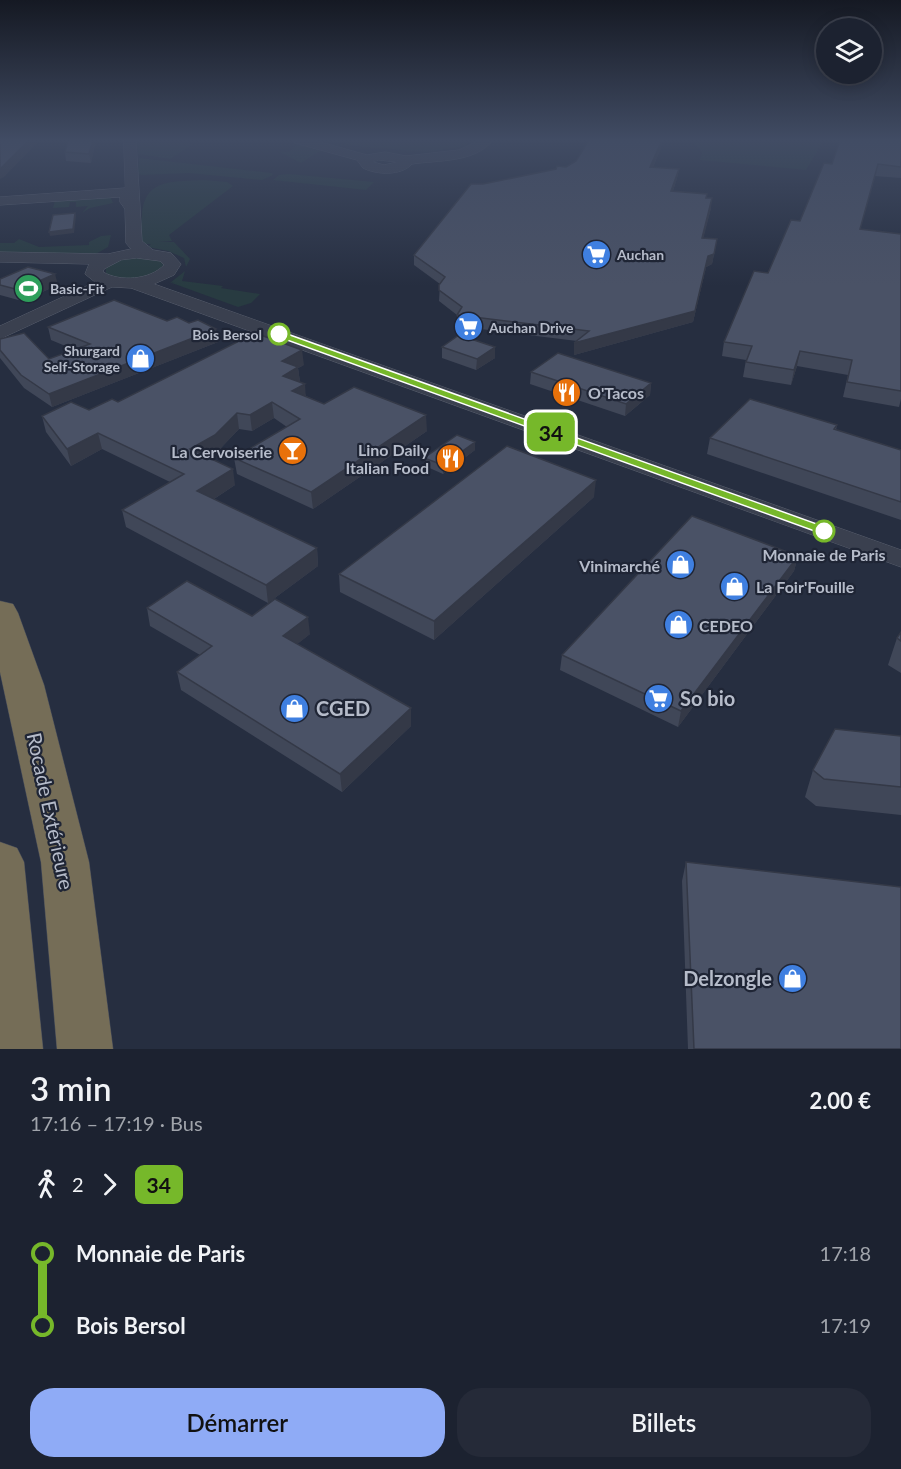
<!DOCTYPE html>
<html lang="fr">
<head>
<meta charset="utf-8">
<style>
  :root { --surface:#1c2230; --page:#252a38; --text:#f1f3f6; --muted:#a0a4ab; --line:#3a3f4c; --accent:#8fabf6 }
  body { margin:0; font-family:Lato,sans-serif; background:var(--page); color:var(--text); height:100vh; display:flex; flex-direction:column; font-size:22px; white-space:nowrap }
  * { box-sizing:border-box; margin:0 }
  p { font-size:20px; color:var(--muted) }
  .icon { flex:none; width:33px; height:33px; fill:none; stroke:currentColor; stroke-width:2; stroke-linecap:round; stroke-linejoin:round }
  .map { position:relative; height:1049px; overflow:hidden }
  .sheet { display:flex; flex-direction:column; background:var(--surface); flex:1 }
  .sheet>* { flex:none }
  .badge { padding:0 12px; border-radius:9px; font-size:21px; line-height:39px }
  .controls { position:absolute; left:816px; top:18px; display:grid; gap:12px }
  .controls a { display:grid; place-items:center; width:66px; height:66px; border-radius:50%; background:var(--surface); box-shadow:0 3px 15px #0003,0 0 0 2px var(--line); font-size:30px }
  .map>.badge { position:absolute; translate:-50% -50%; box-shadow:0 0 0 3px #fff }
  .legs { display:flex; align-items:center; gap:9px; height:66px; padding:0 30px; font-size:20px }
  .legs p { margin-inline-start:auto }
  .headline { display:flex; align-items:center; justify-content:space-between; height:102px; padding:0 30px }
  h1 { font-size:33px; font-weight:600; line-height:45px }
  .button { display:flex; gap:12px; margin-top:auto; padding:12px 30px }
  .button a { flex:1; height:69px; border-radius:24px; background:var(--accent); color:#111; font-size:24px; font-weight:600; line-height:69px; text-align:center }
  .button a+a { background:var(--page); color:var(--text) }
  ul { padding:0 30px; list-style:none }
  li { display:flex; align-items:center; gap:21px; height:72px; font-size:22px }
  li i { display:grid; place-items:center; width:9px; height:100%; margin:0 8px; background:currentColor }
  li i::after { content:''; width:15px; height:15px; margin:-8px; border:4px solid; border-radius:50%; background:var(--surface) }
  li p { margin-inline-start:auto }
  li:first-child i { background:linear-gradient(#0000 50%,currentColor 0) }
  li:last-child i { background:linear-gradient(currentColor 50%,#0000 0) }
  .map>svg:first-child { display:block }
  .green { fill:#283b41 }
  .lines { fill:none; stroke-linecap:round; stroke-linejoin:round }
  .minor-casing { stroke:#585e6d; stroke-width:1 }
  .highway-casing { stroke:#454b5a; stroke-width:1 }
  .minor { fill:#3a404f; fill-rule:evenodd }
  .highway { fill:#756d57; fill-rule:evenodd }
  .wall { fill:#404758 }
  .shaded-wall { fill:#343947 }
  .building { fill:#4a5266; stroke:#343947; stroke-width:1.5 }
  .line-1 { fill:#76b82a; stroke:#fff; stroke-width:1.5 }
  .stop-1-dot { fill:#fff; stroke:#76b82a; stroke-width:3 }
  .labels { text-anchor:middle; dominant-baseline:central; stroke-width:4.5; stroke-linejoin:round; paint-order:stroke }
  .far-poi-label { font-size:14px; font-weight:bold; fill:#b6bcca; stroke:#1f2535; text-anchor:start }
  .far-stop-label { font-size:14px; font-weight:bold; fill:#b6bcca; stroke:#1f2535; text-anchor:end }
  .poi-label { font-size:16px; font-weight:bold; fill:#b6bcca; stroke:#1f2535; text-anchor:start }
  .stop-label { font-size:16px; font-weight:bold; fill:#b6bcca; stroke:#1f2535 }
  .near-poi-label { font-size:20px; font-weight:bold; fill:#b6bcca; stroke:#1f2535; text-anchor:start }
  .near-street-label { font-size:20px; fill:#b6bcca; stroke:#1f2535 }
</style>
</head>
<body>
<div class="map">
<svg width="901" height="1049" viewBox="0 0 901 1049">
  <rect width="100%" height="100%" fill="#262e40"/>
  <path class="green" d="M137,140h42l-6,2 20,2 -23,15 -32,-5z
    M333,140h103l33,2 -3,4 -39,6 -73,-6z
    M697,140h127l-18,30 -106,-10 2,-8 -8,-9z
    M299,143l24,6 -22,14 -21,-11h8z
    M139,158l133,15 1,2 -11,5 -73,-7 -48,2 -3,-2z
    M289,174l85,8 -8,8 -93,-10 6,-5z
    M204,180l23,2 6,4 -64,49 3,6 -13,1h15l16,17 -4,8 -2,-9 -16,-7 -20,-4 3,-3h-7c-5,-9 -3,-18 -2,-28 2,-38 30,-34 62,-36z
    M110,196l3,7 -23,5 -8,5 6,-7 -12,1v-5h-6l-1,5 -16,1 2,-8z
    M111,235l-3,12 -14,8 -94,-2v-10h14l5,-4 20,8 50,-2v-3l12,-6z
    M129,257l29,2 6,7c-14,15 -40,15 -58,8v-6l8,-7z
    M185,271l-3,10 41,5 -2,2 39,6 -9,9 -13,4 -66,-24 3,-1 -5,1z"/>
  <g class="lines">
    <defs>
      <path id="minor" d="M124,140h12l6,101 11,9 18,3 10,11 -7,11 -20,9 747,266v17l-770,-279 -19,-1 -112,52v-13l95,-44 -10,-8 4,-10 -89,-2v-10l108,2 23,-5 -5,-6 -1,-34 -5,-7v-5l-120,8v-8l125,-9zM137,258l23,3 4,4c-14,15 -44,17 -61,7l1,-3 17,-9z
        M294,140h19l54,15 18,-3 21,4 53,-6 21,-10h13c-18,23 -55,20 -81,24 -11,12 -35,11 -49,4l-6,-8 -62,-17zM379,160l18,2 -13,3 -11,-3z"/>
      <path id="highway" d="M0,601l13,3 5,9 26,72 45,177 24,187h-56l-16,-187 -41,-190z
        M0,842l17,6 7,14 19,187h-43z"/>
    </defs>
    <use href="#minor" class="minor-casing"/>
    <use href="#highway" class="highway-casing"/>
    <use href="#minor" class="minor"/>
    <use href="#highway" class="highway"/>
  </g>
  <path class="wall" d="M68,140h28l-5,23 -25,-2 -1,-9z
    M662,140l-1,8 -8,19 26,2 -2,9 -4,13 33,7 5,10 -8,30 14,1 -5,25 -6,3 -13,55 -119,33 3,-14 -120,-15v-11l-18,-14 1,-17 -26,-19v-10l69,-71 83,-17z
    M901,140v38l-26,-2 -15,53 41,5v165l-2,8 -56,-10 5,-22 -51,-9 -6,19 -48,-8 3,-17 -24,-4 2,-14 44,-69 32,-52 32,-57z
    M0,285h58l-36,16 -22,-6z
    M48,327l170,15 -166,65 -28,-19 -24,-30v-19l49,20 26,-9 -24,-10z
    M442,347l53,11 -19,12 -34,-12z
    M304,365l-6,3 2,14 6,14 18,8 103,27 -114,78 -76,-35 -3,-16 53,-31 -13,-9 -22,13 -13,-2 -22,23 -9,5 27,28 -21,14 103,49 1,18 -50,37 -142,-76 -4,-17 48,-28 -68,-33 -31,17 -25,-34 -4,-16 47,-6 29,-8z
    M531,372l120,11 -1,12 -25,21 -95,-32z
    M837,425l-1,5 65,20v70l-194,-66 3,-16z
    M475,450l-32,24 -18,-8 -1,-8z
    M594,497l-160,143 -94,-48 -1,-18z
    M798,556l-4,15 -116,156 -118,-57 2,-15z
    M147,608l105,8 58,18 -13,10 114,64v18l-69,66 -161,-102 -4,-18 23,-17 -50,-29z
    M901,632v41l-13,-8 9,-27z
    M901,736v79l-85,-9 -11,-9 8,-27z
    M686,862l215,187h-213l-6,-168z"/>
  <path class="shaded-wall" d="M29,140h11l-36,37 -4,2v-10z
    M93,140h3l-5,23 -2,-9z
    M662,140l-1,8 -12,28 1,-9z
    M679,169l-2,9 -7,22 1,-9z
    M712,198l-1,10 -10,40 1,-10z
    M75,213l1,3 -2,17 -24,3 -1,-4z
    M717,239l-5,25 -6,3 -13,55 -119,33v-12l134,-87z
    M55,274l3,11 -36,16 -3,-11z
    M216,329l2,13 -166,65 -3,-13z
    M495,347v11l-19,12 1,-11z
    M302,350l2,15 -6,3 2,14 -16,9 -2,-30z
    M800,351l-3,15 -6,19 3,-15z
    M651,383l-1,12 -25,21 1,-12z
    M305,384l1,16 -14,-9z
    M272,402l2,16 -22,13 -2,-16z
    M237,413l2,16 -22,23 -24,14 -3,-17z
    M426,415l1,16 -114,78 -2,-17z
    M98,433l4,16 -31,17 -4,-17z
    M475,442v8l-32,24v-9z
    M233,469l2,16 -35,23 -3,-17z
    M596,480l-2,17 -160,143v-19z
    M317,548l1,18 -50,37 -2,-18z
    M798,556l-4,15 -116,156 3,-16z
    M308,617l2,17 -25,20 -2,-18z
    M411,708v18l-69,66 -2,-18z"/>
  <path class="building" d="M0,140h29l-29,29z
    M68,140h25l-4,14 -24,-2z
    M589,140h73l-12,27 29,2 -8,22 36,3 -1,4h6l-10,40 15,1 -3,15 -6,2 -13,55 -121,32 15,-12 -132,-16 5,-8 -23,-17v-5l6,-8 -31,-22 57,-71h12l73,-15 1,-3 9,1 10,-6z
    M840,140h61v27l-23,-3 -18,65 41,5v157l-54,-9 5,-22 -52,-9 -6,19 -48,-8 6,-16 -28,-4 30,-71 14,2 23,-53 9,1 24,-58 8,1z
    M75,213l-2,16 -24,3 4,-17z
    M28,267l27,7 -36,16 -19,-5v-6z
    M114,300l53,21 10,-4 12,6 9,-3 18,9 -167,65 -28,-19 -21,-25v-11l24,-6 25,26 41,-15 -42,-17z
    M255,333l47,17 -20,11 16,6 -15,9 22,8 -13,7 32,13 30,-17 72,28 -115,77 -77,-34 66,-39 -28,-17 -22,13 -13,-2 -22,22 -25,14 43,20 -36,22 120,57 -51,37 -144,-75 62,-36 -86,-41 -31,16 -25,-33 29,-14 18,8 23,-11 6,3z
    M459,335l36,12 -18,12 -35,-12z
    M558,353l93,30 -25,21 -95,-32z
    M750,399l87,26 -3,4 67,21v52l-191,-64z
    M457,435l18,7 -32,23 -19,-7z
    M507,446l89,34 -162,141 -95,-47z
    M692,516l106,40 -117,155 -119,-56z
    M187,581l65,35 23,-17 33,18 -25,19 128,72 -71,66 -163,-102 35,-26 -65,-38z
    M901,632v9l-4,-3z
    M835,729l66,7v51l-77,-8 -11,-9z
    M686,862l215,25v162h-207z"/>
  <linearGradient id="sky" x2="0" y2="1"><stop stop-color="#151923"/><stop offset="0.49" stop-color="#414c64"/><stop offset="1" stop-color="#414c64" stop-opacity="0"/></linearGradient>
  <rect width="901" height="286" fill="url(#sky)"/>
  <path class="line-1" d="M279,331l549,197 2,3 -6,3 -4,-1 -544,-197v-4z"/>
  <defs>
    <symbol id="supermarket-disc" viewBox="-11 -11 22 22"><circle r="9.5" fill="#3f7fe0" stroke="#1f2535"/><path d="M-6-5.5h2.5l.6 2H6L4.5 2H-2.5L-4.4-4H-6ZM-1.5 3.2a1.3 1.3 0 1 0 .1 0ZM3 3.2a1.3 1.3 0 1 0 .1 0Z" fill="#fff"/></symbol>
    <symbol id="stadium-disc" viewBox="-11 -11 22 22"><circle r="9.5" fill="#2e9e5b" stroke="#1f2535"/><path d="M0-5a6.5 5 0 1 0 0 10a6.5 5 0 1 0 0-10ZM-3.5-1.8h7v3.6h-7Z" fill="#fff"/></symbol>
    <symbol id="shop-disc" viewBox="-11 -11 22 22"><circle r="9.5" fill="#3f7fe0" stroke="#1f2535"/><path d="M-5-2.5h2.3a2.7 3.5 0 0 1 5.4 0H5L5.5 6h-11ZM-1.5-2.5h3a1.5 2.3 0 0 0-3 0Z" fill="#fff"/></symbol>
    <symbol id="restaurant-disc" viewBox="-11 -11 22 22"><circle r="9.5" fill="#e8710a" stroke="#1f2535"/><path d="M-5-6h1v4h1v-4h1v4h1v-4h1v5L-1.5 .5V6h-2V.5L-5-1ZM5-6V6H3V1.5H1.5Q1.5-4 5-6Z" fill="#fff"/></symbol>
    <symbol id="bar-disc" viewBox="-11 -11 22 22"><circle r="9.5" fill="#e8710a" stroke="#1f2535"/><path d="M-6-5H6L.8 .8V4.5H3.5V6h-7V4.5H-.8V.8Z" fill="#fff"/></symbol>
  </defs>
  <g fill-rule="evenodd">
    <use href="#supermarket-disc" x="580" y="238" width="33" height="33"/>
    <use href="#stadium-disc" x="12" y="272" width="33" height="33"/>
    <use href="#supermarket-disc" x="452" y="310" width="33" height="33"/>
    <use href="#shop-disc" x="124" y="342" width="33" height="33"/>
    <use href="#restaurant-disc" x="550" y="376" width="33" height="33"/>
    <use href="#bar-disc" x="276" y="434" width="33" height="33"/>
    <use href="#restaurant-disc" x="434" y="442" width="33" height="33"/>
    <use href="#shop-disc" x="664" y="548" width="33" height="33"/>
    <use href="#shop-disc" x="718" y="570" width="33" height="33"/>
    <use href="#shop-disc" x="662" y="608" width="33" height="33"/>
    <use href="#supermarket-disc" x="642" y="682" width="33" height="33"/>
    <use href="#shop-disc" x="278" y="692" width="33" height="33"/>
    <use href="#shop-disc" x="776" y="962" width="33" height="33"/>
  </g>
  <g class="stop-1-dot">
    <circle cx="279" cy="334" r="10"/>
    <circle cx="824" cy="531" r="10"/>
  </g>
  <g class="labels">
    <g class="far-poi-label">
      <text x="617" y="254">Auchan</text>
      <text x="50" y="288">Basic-Fit</text>
      <text x="489" y="327">Auchan Drive</text>
      <text x="120" y="350" text-anchor="end">Shurgard<tspan x="120" dy="16">Self-Storage</tspan></text>
    </g>
    <g class="far-stop-label">
      <text x="262" y="334">Bois Bersol</text>
    </g>
    <g class="poi-label">
      <text x="588" y="392">O'Tacos</text>
      <text x="429" y="449" text-anchor="end">Lino Daily<tspan x="429" dy="18">Italian Food</tspan></text>
      <text x="272" y="451" text-anchor="end">La Cervoiserie</text>
      <text x="660" y="565" text-anchor="end">Vinimarché</text>
      <text x="756" y="586">La Foir'Fouille</text>
      <text x="699" y="625">CEDEO</text>
    </g>
    <g class="stop-label">
      <text x="824" y="554">Monnaie de Paris</text>
    </g>
    <g class="near-poi-label">
      <text x="680" y="698">So bio</text>
      <text x="316" y="708">CGED</text>
      <text x="772" y="978" text-anchor="end">Delzongle</text>
    </g>
    <g class="near-street-label">
      <text transform="translate(51 811) rotate(78)">Rocade Extérieure</text>
    </g>
  </g>
</svg>
<div class="controls">
<a><svg class="icon" aria-label="layers" viewBox="0 0 24 24"><path d="M12 4l9 5-9 5-9-5zM3 14l9 5 9-5"/></svg></a>
</div>
<b class="badge" style="left:551px;top:432px;background:#76b82a;color:#111">34</b>
</div>
<section class="sheet">
<div class="headline"><div><h1>3 min</h1><p>17:16 – 17:19 · Bus</p></div><b>2.00 €</b></div>
<div class="legs"><svg class="icon" aria-label="walk" viewBox="0 0 24 24"><circle cx="13" cy="4" r="2"/><path d="M13 8l-2 6 4 7M11 14l-3 7M7 12l3-4h3l4 4"/></svg>2<svg class="icon" aria-label="forward" viewBox="0 0 24 24"><path d="M9 5l7 7-7 7"/></svg><b class="badge" style="background:#76b82a;color:#111">34</b></div>
<ul>
<li><i style="color:#76b82a"></i><b>Monnaie de Paris</b><p>17:18</p></li>
<li><i style="color:#76b82a"></i><b>Bois Bersol</b><p>17:19</p></li>
</ul>
<div class="button"><a>Démarrer</a><a>Billets</a></div>
</section>
</body>
</html>
